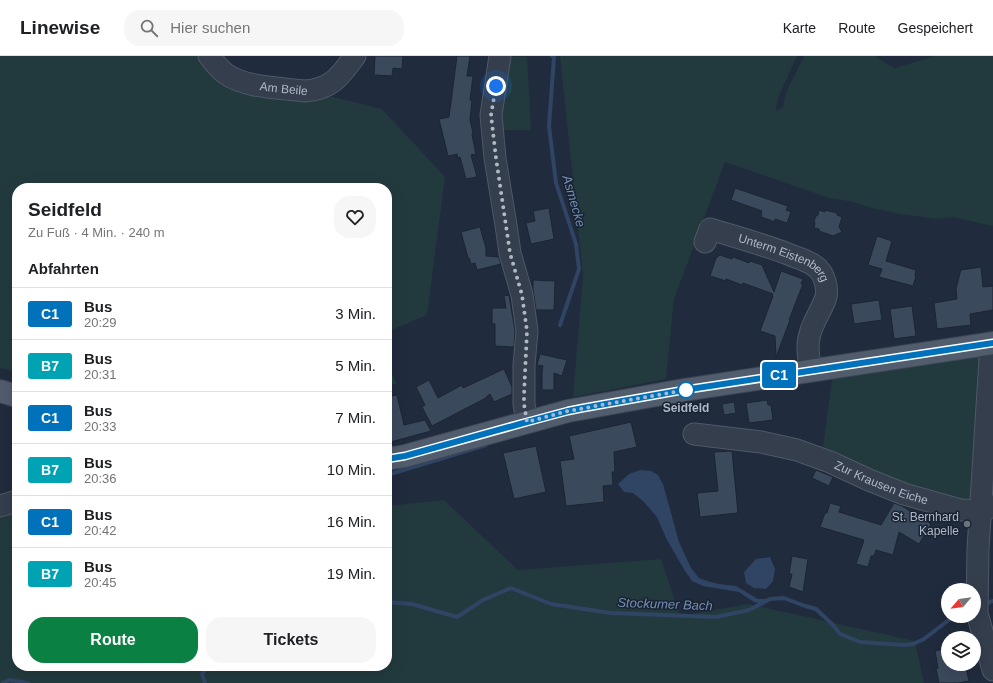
<!DOCTYPE html>
<html lang="de">
<head>
<meta charset="utf-8">
<style>
  :root { --surface:#fff; --page:#f6f6f6; --text:#202124; --muted:#757577; --line:#e0e0e0; --accent:#0b8043 }
  body { margin:0; font-family:Arial,sans-serif; background:var(--page); color:var(--text); height:100vh; display:flex; flex-direction:column; font-size:15px; white-space:nowrap }
  * { box-sizing:border-box; margin:0 }
  p { font-size:13px; color:var(--muted) }
  .icon { flex:none; width:22px; height:22px; fill:none; stroke:currentColor; stroke-width:2; stroke-linecap:round; stroke-linejoin:round }
  .map { position:relative; flex:1; overflow:hidden }
  .drawer { position:absolute; left:12px; top:127px; width:380px; height:488px; display:flex; flex-direction:column; background:var(--surface); border-radius:16px; box-shadow:0 4px 16px #0002 }
  .drawer>* { flex:none }
  .badge { padding:0 8px; border-radius:3px; font-size:14px; line-height:26px }
  .needle { width:26px; rotate:242deg }
  .controls { position:absolute; left:941px; top:527px; display:grid; gap:8px }
  .controls a { display:grid; place-items:center; width:40px; height:40px; border-radius:50%; background:var(--surface); box-shadow:0 4px 16px #0002; font-size:20px }
  .you { position:absolute; width:20px; height:20px; margin:-10px; border:3px solid #fff; border-radius:50%; background:#1a73e8; box-shadow:0 0 0 6px #1a73e833 }
  .map>.badge { position:absolute; translate:-50% -50%; box-shadow:0 0 0 2px #fff }
  h2 { padding:0 16px; font-size:15px; line-height:36px }
  .round { display:grid; place-items:center; flex:none; width:42px; height:42px; border-radius:16px; background:var(--page) }
  .headline { display:flex; align-items:center; justify-content:space-between; height:68px; padding:0 16px }
  h1 { font-size:19px; font-weight:600; line-height:30px }
  .primary-button { display:flex; gap:8px; margin-top:auto; padding:8px 16px }
  .primary-button a { flex:1; height:46px; border-radius:16px; background:var(--accent); color:#fff; font-size:16px; font-weight:600; line-height:46px; text-align:center }
  .primary-button a+a { background:var(--page); color:var(--text) }
  ul { padding:0; list-style:none }
  li { display:flex; align-items:center; gap:12px; height:52px; padding:0 16px; border-top:1px solid var(--line) }
  li div { flex:1 }
  li b { display:block; font-size:15px }
  li em { font-style:normal }
  li .badge { min-width:44px; font-weight:700; text-align:center }
  header { display:flex; align-items:center; gap:24px; box-sizing:border-box; height:56px; padding:0 20px; background:var(--surface); border-bottom:1px solid var(--line) }
  header strong { font-size:19px }
  nav { display:flex; gap:22px; margin-inline-start:auto; font-size:14px }
  .search { width:280px; height:36px; background:var(--page); display:flex; align-items:center; gap:10px; box-sizing:border-box; padding:0 14px; border-radius:16px; color:var(--muted); font-size:15px }
  .map>svg:first-child { display:block }
  .green { fill:#223a3e }
  .water { fill:#304464 }
  .lines { fill:none; stroke-linecap:round; stroke-linejoin:round }
  .stream { stroke:#304464; stroke-width:4 }
  .building { fill:#3b495d; stroke:#1b2534 }
  .minor-casing { stroke:#4f5868; stroke-width:23 }
  .major-casing { stroke:#3d4756; stroke-width:24 }
  .minor { stroke:#343e4d; stroke-width:21 }
  .major { stroke:#515c6d; stroke-width:22 }
  .line-casing { stroke:#fff; stroke-width:9 }
  .line { stroke:#0072bc; stroke-width:6 }
  .walk { stroke:#afb8c9; stroke-width:4; stroke-dasharray:0 7.2 }
  .stop-dot { fill:#fff; stroke:#0072bc; stroke-width:2 }
  .worship-dot { fill:#6b7280; stroke:#192332; stroke-width:1.5 }
  .labels { text-anchor:middle; dominant-baseline:central; stroke-width:3; stroke-linejoin:round; paint-order:stroke }
  .street-label { font-size:12px; fill:#afb8c9; stroke:#192332 }
  .stop-label { font-size:12px; font-weight:bold; fill:#afb8c9; stroke:#192332 }
  .poi-label { font-size:12px; fill:#afb8c9; stroke:#192332; text-anchor:end }
  .water-label { font-size:13px; font-style:italic; fill:#748eb4; stroke:#192332 }
</style>
</head>
<body>
<header>
<strong>Linewise</strong>
<div class="search"><svg class="icon" aria-label="search" viewBox="0 0 24 24"><circle cx="10" cy="10" r="6"/><path d="M15 15l6 6"/></svg>Hier suchen</div>
<nav><a>Karte</a><a>Route</a><a>Gespeichert</a></nav>
</header>
<div class="map">
<svg width="993" height="627" viewBox="0 0 993 627">
  <rect width="100%" height="100%" fill="#202b3d"/>
  <path class="green" d="M0,0h203l6,8 112,30 61,15 63,68 -18,138 -40,17v-144h-370v184l-17,-4z
    M505,0l22,1 4,73h-30l-1,-61z
    M560,0h237l-19,42 -2,11v2l7,-4 3,-15 18,-36h71l2,2 18,10 40,-12h58v170l-40,-9 -17,2 -35,-5 -29,-6 -23,-7 -20,-3 -104,-36 -51,137 -8,80 -93,18 10,-121z
    M979,301l-6,148 -151,-50 10,-76z
    M387,309l10,19 -10,1z
    M444,444l74,70 143,-11 19,57 68,-12 167,37 9,42h-924v-173l17,-6v162h370v-160z"/>
  <path class="water" d="M640,414l11,1 7,4 5,9 16,58 12,26 8,10 8,3 12,3 17,2 22,13h12l-9,5 -7,-2 -15,-10 -36,-6 -11,-5 -7,-10 -18,-31 -10,-23 -14,-16 -10,-8 -9,-1 -6,-8 11,-10z
    M770,501l5,12 -2,12 -7,8 -12,-1 -8,-5 -2,-11 12,-13z"/>
  <g class="lines">
    <path class="stream" d="M552,0l2,1 -5,69 7,57 20,61 3,25 -19,56
      M387,419l99,-30
      M387,546l25,2 45,13 26,-17 28,-12 40,16 60,9 105,4 33,-7 21,-11 14,-1 21,8 11,3 16,15 8,10 20,8 44,3 9,-1 11,-5 30,-23
      M984,548l9,-3
      M3,627l6,-3 19,3
      M205,627l-3,-9 6,-8"/>
  </g>
  <path class="building" d="M375,0h28l-1,13 -9,-1 -1,8 -18,-1z
    M457,0h13l-3,20h6l-3,24h2l-2,20 3,13 -1,2 4,19 -5,1 6,22 -11,2 -6,-22 -2,1 -1,-4 -9,2 -9,-37 10,-2z
    M735,132l53,18 -2,4 5,2 -4,11 -12,-4v3l-14,-5 1,-2 -1,-1 1,-3 -31,-11z
    M549,152l5,31 -23,5 -5,-21 9,-2 -2,-10z
    M819,154l6,2v-2l12,3v2l5,2 -3,10 3,5 -9,4 -14,-5v-2l-5,-1 1,-5 -1,-2 2,-5 2,-1z
    M480,171l6,21v8l13,1 2,7 -24,6 -2,-7 -4,1 -2,-6h-1l-7,-26z
    M877,180l15,5 -6,20 30,9 -1,6h1l-3,10 -34,-9 3,-8 -14,-4z
    M720,199l12,4 1,-2 16,6 1,-2 12,4 12,27 7,-21 22,8 -2,5h2l-14,36h1l-14,37 -1,-21 -15,-5 13,-35 -1,-1 1,-1 -30,-11 -1,2 -16,-6v2l-16,-5 6,-18z
    M981,211l2,20 10,-1v24l-23,4 1,11 -34,4 -3,-26 23,-4 -1,-10 4,-16 1,-3z
    M533,224l22,1 -1,29h-18l-3,-20z
    M509,239l6,36 -1,16 -19,-1v-22h-3v-16h14l-2,-12z
    M879,244l3,20 -28,4 -3,-20z
    M912,250l4,30 -22,3 -4,-30z
    M540,298l27,6 -5,16 -8,-3v17h-12v-18l1,-6 -6,-1z
    M504,313l8,18v7l-18,8 -4,-8 -6,5 -52,27 -10,-19 3,-2 -9,-18 13,-7 9,18 24,-13 1,3z
    M397,339l7,30 21,-5 6,11 -44,12v-46z
    M767,344l1,5h3l2,15 -24,3 -3,-20z
    M734,346l2,11 -12,2 -2,-11z
    M631,366l6,25 -23,5 1,20h-3l1,13 -10,1 1,16 -38,4 -6,-45 14,-2 -5,-23z
    M536,390l10,46 -32,7 -11,-46z
    M732,395l6,62 -38,4 -3,-24 21,-2 -4,-39z
    M816,414l17,7 -4,9 -17,-8z
    M830,447l11,3 -2,6 42,13 13,-22 8,3 29,18 -12,20 -20,-12 -6,23 -17,-5 -2,6h-3l-3,11 -12,-3 8,-24 -44,-13 5,-14h2z
    M792,500l16,3 -5,33 -14,-5 3,-13h-3z
    M948,592v16h17l4,17 -11,2h-19l-3,-14 2,-1 -3,-17z"/>
  <g class="lines">
    <defs>
      <g id="minor">
        <path id="s1" d="M209,0c5,6 10,13 17,18 20,14 55,14 79,17 27,-2 35,-15 50,-35"/>
        <path d="M500,0l-9,59 4,43 11,67 4,28 12,42 5,36 -3,34v39l3,18"/>
        <path id="s2" d="M705,186l5,-13c26,8 52,15 78,25 9,4 20,6 28,13 8,6 12,20 10,30 -4,13 -13,24 -16,37 -4,11 -1,24 0,36"/>
        <path d="M991,287l-13,206 -1,64 16,57"/>
        <path id="s3" d="M694,378l67,8 36,8 33,12 39,18 35,14 57,16 20,1 12,-5"/>
        <path d="M0,450l17,-5"/>
      </g>
      <path id="major" d="M0,335l17,5
        M387,403l18,-3 163,-45 116,-21 309,-47"/>
    </defs>
    <use href="#minor" class="minor-casing"/>
    <use href="#major" class="major-casing"/>
    <use href="#minor" class="minor"/>
    <use href="#major" class="major"/>
  </g>
  <g class="lines">
    <defs>
      <path id="line" d="M387,403l18,-3 122,-34 41,-11 15,-3 101,-18 309,-47"/>
    </defs>
    <use href="#line" class="line-casing"/>
    <use href="#line" class="line"/>
    <path class="walk" d="M496,30l-5,29 5,43 14,95 12,42 5,36 -3,64v9l3,18 41,-11 118,-21"/>
  </g>
  <circle class="stop-dot" cx="686" cy="334" r="8"/>
  <circle class="worship-dot" cx="967" cy="468" r="4"/>
  <g class="labels">
    <g class="street-label">
      <text stroke="none"><textPath href="#s1" startOffset="85">Am Beile</textPath></text>
      <text stroke="none"><textPath href="#s2" startOffset="94">Unterm Eistenberg</textPath></text>
      <text stroke="none"><textPath href="#s3" startOffset="195">Zur Krausen Eiche</textPath></text>
    </g>
    <g class="stop-label">
      <text x="686" y="352">Seidfeld</text>
    </g>
    <g class="poi-label">
      <text x="959" y="461">St. Bernhard<tspan x="959" dy="14">Kapelle</tspan></text>
    </g>
    <g class="water-label">
      <text transform="translate(574 145) rotate(74)">Asmecke</text>
      <text transform="translate(665 548) rotate(2)">Stockumer Bach</text>
    </g>
  </g>
</svg>
<div class="controls">
<a><svg class="needle" viewBox="-14 -14 28 28"><path d="M0-13l5 13h-10z" fill="#e53935"/><path d="M0 13l5-13h-10z" fill="#757577"/></svg></a>
<a><svg class="icon" aria-label="layers" viewBox="0 0 24 24"><path d="M12 4l9 5-9 5-9-5zM3 14l9 5 9-5"/></svg></a>
</div>
<div class="you" style="left:496px;top:30px"></div>
<b class="badge" style="left:779px;top:319px;background:#0072bc;color:#fff">C1</b>
<section class="drawer">
<div class="headline"><div><h1>Seidfeld</h1><p>Zu Fuß · 4 Min. · 240 m</p></div><a class="round"><svg class="icon" aria-label="heart" viewBox="0 0 24 24"><path d="M12 20l-8-8c-3-5 5-10 8-4 3-6 11-1 8 4z"/></svg></a></div>
<h2>Abfahrten</h2>
<ul>
<li><span class="badge" style="background:#0072bc;color:#fff">C1</span><div><b>Bus</b><p>20:29</p></div><em>3 Min.</em></li>
<li><span class="badge" style="background:#00a3b4;color:#fff">B7</span><div><b>Bus</b><p>20:31</p></div><em>5 Min.</em></li>
<li><span class="badge" style="background:#0072bc;color:#fff">C1</span><div><b>Bus</b><p>20:33</p></div><em>7 Min.</em></li>
<li><span class="badge" style="background:#00a3b4;color:#fff">B7</span><div><b>Bus</b><p>20:36</p></div><em>10 Min.</em></li>
<li><span class="badge" style="background:#0072bc;color:#fff">C1</span><div><b>Bus</b><p>20:42</p></div><em>16 Min.</em></li>
<li><span class="badge" style="background:#00a3b4;color:#fff">B7</span><div><b>Bus</b><p>20:45</p></div><em>19 Min.</em></li>
</ul>
<div class="primary-button"><a>Route</a><a>Tickets</a></div>
</section>
</div>
</body>
</html>
